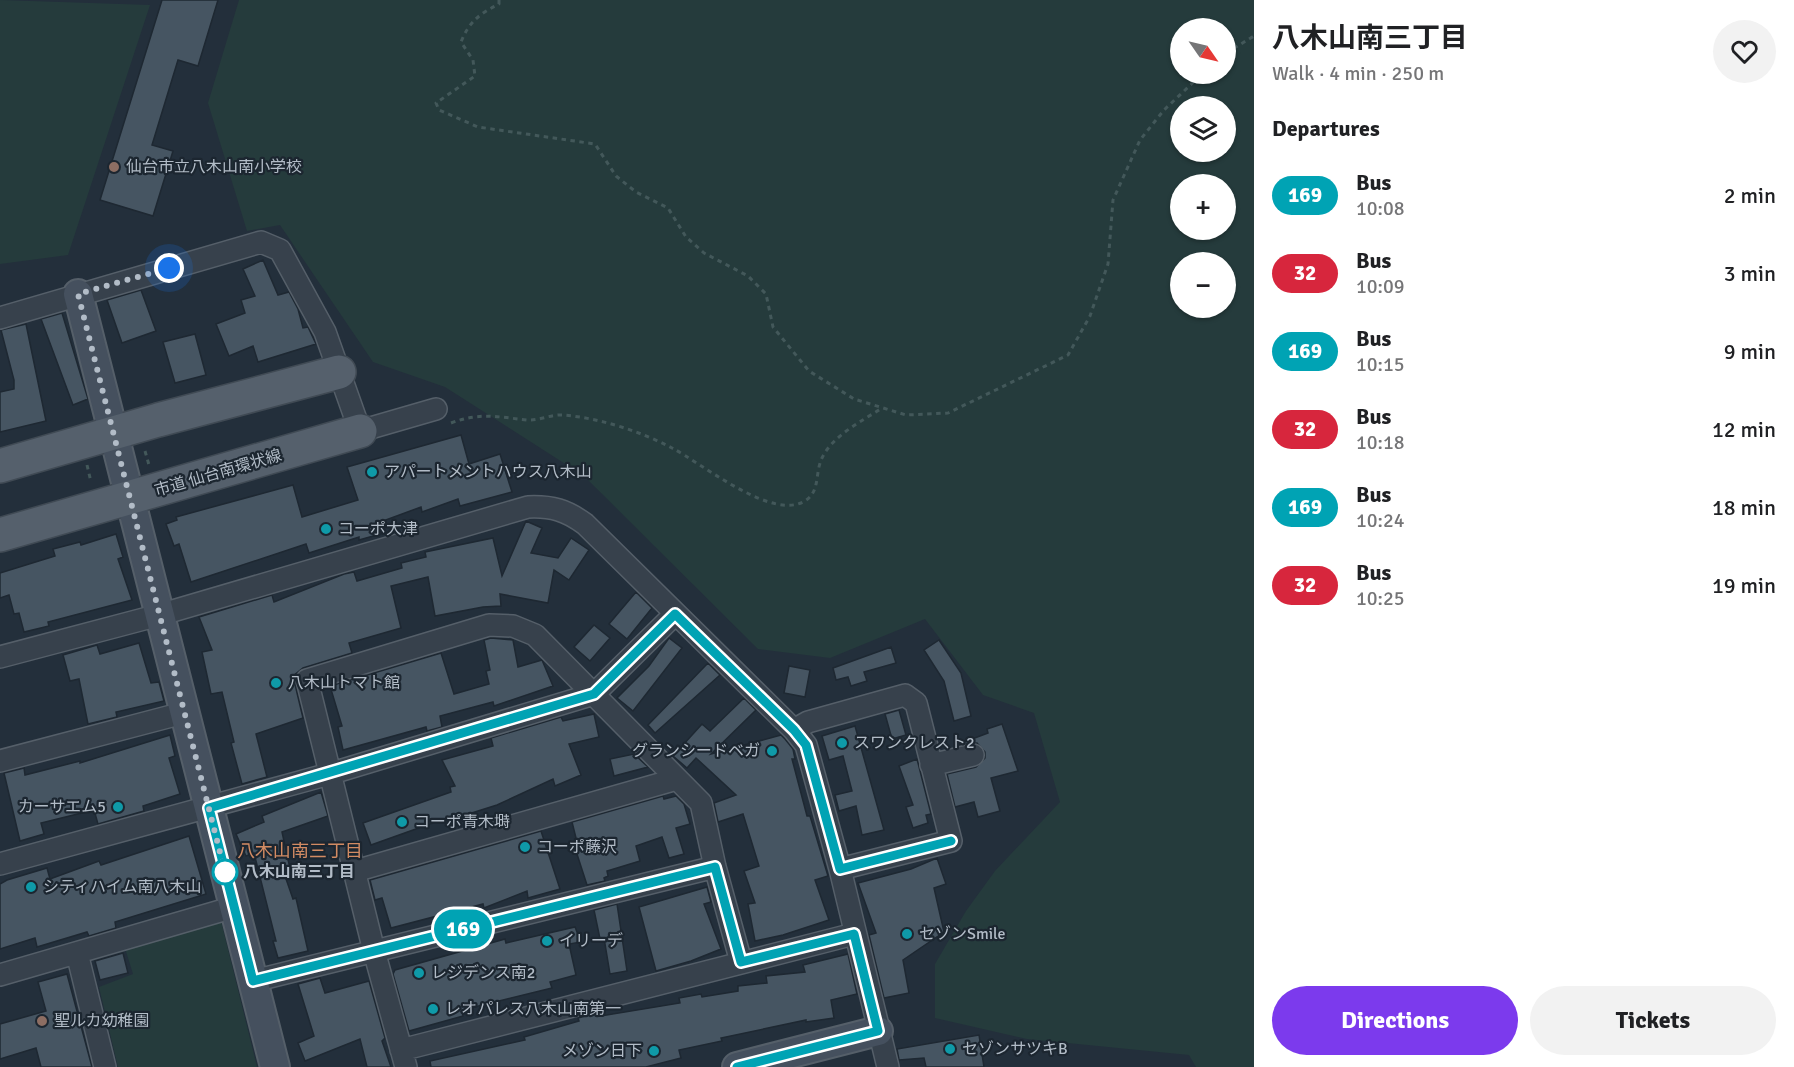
<!DOCTYPE html>
<html lang="en">
<head>
<meta charset="utf-8">
<style>
  :root { --surface:#fff; --page:#f2f2f2; --text:#202124; --muted:#757577; --accent:#7c3aed }
  body { margin:0; font-family:Signika,"Noto Sans JP",sans-serif; background:var(--page); color:var(--text); height:100vh; display:flex; flex-direction:column; font-size:22px; white-space:nowrap }
  * { box-sizing:border-box; margin:0 }
  p { font-size:20px; color:var(--muted) }
  .icon { flex:none; width:33px; height:33px; fill:none; stroke:currentColor; stroke-width:2; stroke-linecap:round; stroke-linejoin:round }
  .map { position:relative; flex:1; overflow:hidden }
  .drawer { display:flex; flex-direction:column; background:var(--surface); width:540px }
  .drawer>* { flex:none }
  .badge { padding:0 12px; border-radius:20px; font-size:21px; line-height:39px }
  .needle { width:39px; rotate:124deg }
  .controls { position:absolute; left:1170px; top:18px; display:grid; gap:12px }
  .controls a { display:grid; place-items:center; width:66px; height:66px; border-radius:50%; background:var(--surface); box-shadow:0 2px 4px #0004; font-size:30px }
  .you { position:absolute; width:30px; height:30px; margin:-15px; border:4px solid #fff; border-radius:50%; background:#1a73e8; box-shadow:0 0 0 9px #1a73e833 }
  .map>.badge { position:absolute; translate:-50% -50%; box-shadow:0 0 0 3px #fff }
  h2 { padding:0 18px; font-size:22px; line-height:54px }
  .round { display:grid; place-items:center; flex:none; width:63px; height:63px; border-radius:32px; background:var(--page) }
  .overview { display:flex; align-items:center; justify-content:space-between; height:102px; padding:0 18px }
  h1 { font-size:28px; font-weight:700; line-height:45px }
  .action { display:flex; gap:12px; margin-top:auto; padding:12px 18px }
  .action a { flex:1; height:69px; border-radius:36px; background:var(--accent); color:#fff; font-size:24px; font-weight:700; line-height:69px; text-align:center }
  .action a+a { background:var(--page); color:var(--text) }
  ul { padding:0; list-style:none }
  li { display:flex; align-items:center; gap:18px; height:78px; padding:0 18px }
  li div { flex:1 }
  li b { display:block; font-size:22px }
  li em { font-style:normal }
  li .badge { min-width:66px; font-weight:700; text-align:center }
  main { display:flex; flex:1; min-height:0 }
  .map>svg:first-child { display:block }
  .green { fill:#253b3c; fill-rule:evenodd }
  .building { fill:#465562; stroke:#1e2832; stroke-width:1.5 }
  .lines { fill:none; stroke-linecap:round; stroke-linejoin:round }
  .street-casing { stroke:#555f69; stroke-width:24 }
  .secondary-casing { stroke:#555f69; stroke-width:32 }
  .primary-casing { stroke:#404a54; stroke-width:36 }
  .path { stroke:#43585a; stroke-width:3; stroke-dasharray:4.5 4.5; stroke-linecap:butt }
  .street { stroke:#37414c; stroke-width:21 }
  .secondary { stroke:#45505e; stroke-width:28 }
  .primary { stroke:#55606c; stroke-width:33 }
  .line-casing { stroke:#fff; stroke-width:14 }
  .line { stroke:#00a3b4; stroke-width:9 }
  .walk { stroke:#b2bcc7; stroke-width:6; stroke-dasharray:0 10.8 }
  .education-dot { fill:#8d6e63; stroke:#1c2630; stroke-width:2 }
  .culture-dot { fill:#0f9aa8; stroke:#1c2630; stroke-width:2 }
  .stop-dot { fill:#fff; stroke:#00a3b4; stroke-width:3 }
  .labels { text-anchor:middle; dominant-baseline:central; stroke-width:4.5; stroke-linejoin:round; paint-order:stroke }
  .poi-label { font-size:16px; fill:#b2bcc7; stroke:#1c2630; text-anchor:start }
  .street-label { font-size:16px; fill:#b2bcc7; stroke:#1c2630 }
  .stop-label { font-size:16px; font-weight:bold; fill:#b2bcc7; stroke:#1c2630; text-anchor:start }
  .neighbourhood-label { font-size:18px; fill:#d28b63; stroke:#1c2630 }
</style>
</head>
<body>
<main>
<div class="map">
<svg width="1254" height="1067" viewBox="0 0 1254 1067">
  <rect width="100%" height="100%" fill="#232f3b"/>
  <path class="green" d="M0,0l150,5 -82,250 -68,9z
    M239,0h1015v1067h-58l-7,-12 -162,-16 -92,-21v-54l31,-53 29,-40 65,-69 -26,-89 -51,-18 -58,-76 -95,39 -72,-9 -174,-173 -139,-89 -72,-25 -93,-137 -33,6 -39,-128zM1226,28v46h-46v-46zM1226,106v46h-46v-46zM1180,184h46v46h-46zM1180,262h46v46h-46z
    M221,921l36,146h-139l-19,-80 34,-13 -8,-26z"/>
  <path class="building" d="M162,0h56l-20,66 -20,-6 -26,85 21,6 -20,65 -53,-16z
    M263,260l15,35 11,-3 9,17 5,19 5,-1 8,17 -58,18 -5,-16 -24,10 -13,-32 29,-11 -4,-13 14,-4 -12,-27z
    M141,290l15,41 -34,12 -15,-43z
    M62,313l26,86 -15,6 -32,-86z
    M26,324l20,97 -46,11v-40l14,-3v-9l-13,-50z
    M195,334l11,41 -31,8 -12,-41z
    M461,435l8,29 31,-10 12,38 -52,14 -2,-7 -36,13 -1,-5 -38,14 1,12 -25,7v-3l-50,16 -3,-9 -115,38 -12,-38 -5,2 -8,-22 11,-4 -1,-3 117,-32 9,32 56,-17 -11,-33z
    M526,521l16,7 -11,25 27,5 13,-20 18,12 -20,30 -15,-10 -6,33 -48,-9 1,12 -18,1 -48,9 -7,-39 -37,9 10,42 -52,15 3,10 -49,15 -10,8 10,42 -47,16 11,43 -25,7 -11,-41 3,-1 -12,-50 -11,2 -9,-42 10,-2 -13,-33 73,-22 2,7 70,-28 10,-2 3,9 45,-13 -1,-5 25,-6 -1,-5 68,-14 9,38z
    M116,534l7,23 -5,2 14,41 -84,22 1,4 -25,6 -5,-19 -5,1 -5,-19 -9,3v-25l55,-17 -2,-7 27,-7 1,3z
    M636,592l16,16 -25,31 -18,-15z
    M594,625l16,13 -20,23 -16,-14z
    M491,638l22,2 5,27 24,-7 11,26 -59,20 -1,-4 -53,14 2,11 -15,4 -1,-4 -83,23 -5,-23 4,-1 -12,-40 111,-33 13,41 35,-10 -3,-13 4,-1 -6,-30z
    M669,638l13,10 -49,63 -16,-13 32,-32z
    M939,640l22,33 10,43 -17,5 -10,-40 -20,-31z
    M139,643l12,40 8,-1 5,19 -48,11 1,5 -29,7 -9,-45 -9,2 -7,-26 34,-10 3,9z
    M891,647l5,16 -32,9 3,9 -16,5 -3,-9 -12,3 -3,-12z
    M708,663l12,12 -65,58 -7,-8z
    M789,666l21,4 -5,27 -21,-4z
    M744,698l12,12 -45,44 70,-19 4,4 8,10 2,10h-3l15,57h3l18,60 -13,4 14,40 -46,15 -28,6 -7,-37 7,-1 -11,-32 15,-5 -16,-52 -25,8 -4,-19 22,-8 -40,-37 -9,10 -14,-12 29,-32 8,7z
    M899,710l7,25 -14,4 -7,-25z
    M594,714l5,23 -30,7 12,31 -26,11 -2,-7 -56,26 -38,12 -1,-3 -87,31 -8,-22 88,-31 -1,-5 5,-1 -13,-26 51,-14 -2,-8 70,-21 2,4z
    M1002,724l16,47 -27,7 9,33 -22,6 -4,-15 -19,5 -8,-33 29,-7 9,-9v-6l-8,-9 -21,2 32,-12 -1,-4z
    M855,726l29,104 -22,5 -6,-29 -17,5 -4,-16 17,-4 -9,-35 -14,4 -7,-24z
    M170,735l5,21 -6,2 11,36 -37,12 1,5 -46,13 -4,-14 -53,13 3,11 -24,7 -16,-68 20,-5 1,7 55,-14v2z
    M634,754l14,13 -34,9 -4,-17z
    M917,759l14,55 -5,1 2,8 -15,5 -7,-21 7,-2 -14,-39z
    M321,792l7,24 -46,16 9,41 -6,3 8,23 3,-1 12,53 -30,7 -5,-17h3l-22,-88 -8,3 -10,-22 28,-12 -2,-6z
    M663,796l1,3 12,-3 8,8 6,20 -14,4 8,26 -15,4 -7,-21 -26,9 4,15 -33,10 1,5 -4,2 1,3 -18,4 -11,-34 3,-1 -7,-28z
    M541,831l19,58 -32,9 -1,-7 -43,17 -1,-4 -92,24 -9,-30 -7,2 -5,-20z
    M189,836l17,58 -91,28 1,6 -27,8 -2,-4 -50,15 -2,-9 -35,11v-65l7,-4 40,-12 3,11 49,-18 2,4z
    M937,858l9,26 -12,4 10,44 -41,28 6,33 -25,5 -15,-63 7,-2 -18,-50 53,-14z
    M707,887l4,15 -7,2 17,45 -30,12 -35,10 -17,-64z
    M617,904l10,67 -17,3 -6,-36 -4,1 -6,-29z
    M575,927l6,15 -12,2 7,31 -26,7 2,6 -90,22 1,6 -54,15 -16,-57 2,-4 110,-31 1,4z
    M123,953l5,20 -28,7 -5,-19z
    M848,954l9,40 -26,6 3,18 -28,4v-2l-85,18 1,3 -43,9 2,8 -35,9h-215l-1,-6 95,-21 -1,-3 55,-16 -1,-3 22,-6 1,4 79,-13 -1,-5 22,-4 1,3 36,-6v-5l29,-3 -1,-7 39,-4 -2,-7z
    M67,974l25,93h-51l-5,-19 -36,11v-35l46,-13 -8,-29z
    M320,978l5,15 44,-12 16,57 -3,3 9,26h-24l-7,-28 -55,22 -7,-18 16,-7 -16,-52z
    M979,1035l5,32h-58l-2,-9 -25,2 -2,-11z"/>
  <g class="lines">
    <defs>
      <path id="street" d="M0,318l261,-76 19,8 45,82 35,99 76,-22
        M0,657l159,-42 369,-108c24,-1 38,3 57,17l209,206 12,15 34,124 48,198
        M794,730l14,-8 97,-27 11,8 35,138 -111,28
        M0,761l183,-48
        M931,765l42,-10
        M0,864l329,-90 265,-80 81,-80
        M355,871l322,-92
        M77,953l28,114
        M0,975l234,-68
        M253,981l462,-114
        M401,1050l453,-116
        M406,1067l-32,-116 -67,-271 182,-55 24,1 22,9 166,168 14,64 26,95"/>
      <path id="secondary" d="M78,294l197,773
        M737,1067l141,-36"/>
      <path id="primary" d="M0,466l158,-46 181,-48
        M0,535l360,-104"/>
    </defs>
    <use href="#street" class="street-casing"/>
    <use href="#secondary" class="secondary-casing"/>
    <use href="#primary" class="primary-casing"/>
    <path class="path" d="M499,0v4c-20,10 -30,18 -38,38l12,18 2,16 -39,27 3,7 39,17 117,17 21,32 20,16 32,16 18,29 18,16 44,23 18,18 7,33 36,44 45,28 52,16 42,-2 120,-58 22,-39 18,-52 5,-64 27,-60 24,-30 38,-36
      M1226,53l28,-17
      M451,423c29,-11 47,-6 76,-3 12,1 24,-6 36,-5 36,3 77,16 109,33 29,15 91,66 126,56 25,-8 15,-30 25,-48 11,-21 39,-35 59,-48
      M145,451l4,14
      M87,465l4,17"/>
    <use href="#street" class="street"/>
    <use href="#secondary" class="secondary"/>
    <use href="#primary" class="primary"/>
  </g>
  <g class="lines">
    <defs>
      <path id="line" d="M737,1067l141,-36 -24,-97 -113,28 -26,-95 -462,114 -44,-173 385,-114 81,-80 119,116 12,15 34,124 111,-28"/>
    </defs>
    <use href="#line" class="line-casing"/>
    <use href="#line" class="line"/>
    <path class="walk" d="M169,268l-91,26 147,578"/>
  </g>
  <g class="education-dot">
    <circle cx="114" cy="167" r="6"/>
    <circle cx="42" cy="1021" r="6"/>
  </g>
  <g class="culture-dot">
    <circle cx="372" cy="472" r="6"/>
    <circle cx="326" cy="529" r="6"/>
    <circle cx="276" cy="683" r="6"/>
    <circle cx="842" cy="743" r="6"/>
    <circle cx="772" cy="751" r="6"/>
    <circle cx="118" cy="807" r="6"/>
    <circle cx="402" cy="822" r="6"/>
    <circle cx="525" cy="847" r="6"/>
    <circle cx="31" cy="887" r="6"/>
    <circle cx="907" cy="934" r="6"/>
    <circle cx="547" cy="941" r="6"/>
    <circle cx="419" cy="973" r="6"/>
    <circle cx="433" cy="1009" r="6"/>
    <circle cx="950" cy="1049" r="6"/>
    <circle cx="654" cy="1051" r="6"/>
  </g>
  <circle class="stop-dot" cx="225" cy="872" r="12"/>
  <g class="labels">
    <g class="poi-label">
      <text x="126" y="167">仙台市立八木山南小学校</text>
      <text x="384" y="472">アパートメントハウス八木山</text>
      <text x="338" y="529">コーポ大津</text>
      <text x="288" y="683">八木山トマト館</text>
      <text x="854" y="743">スワンクレスト2</text>
      <text x="760" y="751" text-anchor="end">グランシードベガ</text>
      <text x="106" y="807" text-anchor="end">カーサエム5</text>
      <text x="414" y="822">コーポ青木塒</text>
      <text x="537" y="847">コーポ藤沢</text>
      <text x="43" y="887">シティハイム南八木山</text>
      <text x="919" y="934">セゾンSmile</text>
      <text x="559" y="941">イリーデ</text>
      <text x="431" y="973">レジデンス南2</text>
      <text x="445" y="1009">レオパレス八木山南第一</text>
      <text x="54" y="1021">聖ルカ幼稚園</text>
      <text x="962" y="1049">セゾンサツキB</text>
      <text x="642" y="1051" text-anchor="end">メゾン日下</text>
    </g>
    <g class="street-label">
      <text transform="translate(218 473) rotate(-16)">市道 仙台南環状線</text>
    </g>
    <g class="stop-label">
      <text x="243" y="872">八木山南三丁目</text>
    </g>
    <g class="neighbourhood-label">
      <text x="300" y="851">八木山南三丁目</text>
    </g>
  </g>
</svg>
<div class="controls">
<a><svg class="needle" viewBox="-14 -14 28 28"><path d="M0-13l5 13h-10z" fill="#e53935"/><path d="M0 13l5-13h-10z" fill="#757577"/></svg></a>
<a><svg class="icon" aria-label="layers" viewBox="0 0 24 24"><path d="M12 4l9 5-9 5-9-5zM3 14l9 5 9-5"/></svg></a>
<a>+</a>
<a>−</a>
</div>
<div class="you" style="left:169px;top:268px"></div>
<b class="badge" style="left:463px;top:929px;background:#00a3b4;color:#fff">169</b>
</div>
<section class="drawer">
<div class="overview"><div><h1>八木山南三丁目</h1><p>Walk · 4 min · 250 m</p></div><a class="round"><svg class="icon" aria-label="heart" viewBox="0 0 24 24"><path d="M12 20l-8-8c-3-5 5-10 8-4 3-6 11-1 8 4z"/></svg></a></div>
<h2>Departures</h2>
<ul>
<li><span class="badge" style="background:#00a3b4;color:#fff">169</span><div><b>Bus</b><p>10:08</p></div><em>2 min</em></li>
<li><span class="badge" style="background:#d7263d;color:#fff">32</span><div><b>Bus</b><p>10:09</p></div><em>3 min</em></li>
<li><span class="badge" style="background:#00a3b4;color:#fff">169</span><div><b>Bus</b><p>10:15</p></div><em>9 min</em></li>
<li><span class="badge" style="background:#d7263d;color:#fff">32</span><div><b>Bus</b><p>10:18</p></div><em>12 min</em></li>
<li><span class="badge" style="background:#00a3b4;color:#fff">169</span><div><b>Bus</b><p>10:24</p></div><em>18 min</em></li>
<li><span class="badge" style="background:#d7263d;color:#fff">32</span><div><b>Bus</b><p>10:25</p></div><em>19 min</em></li>
</ul>
<div class="action"><a>Directions</a><a>Tickets</a></div>
</section>
</main>
</body>
</html>
